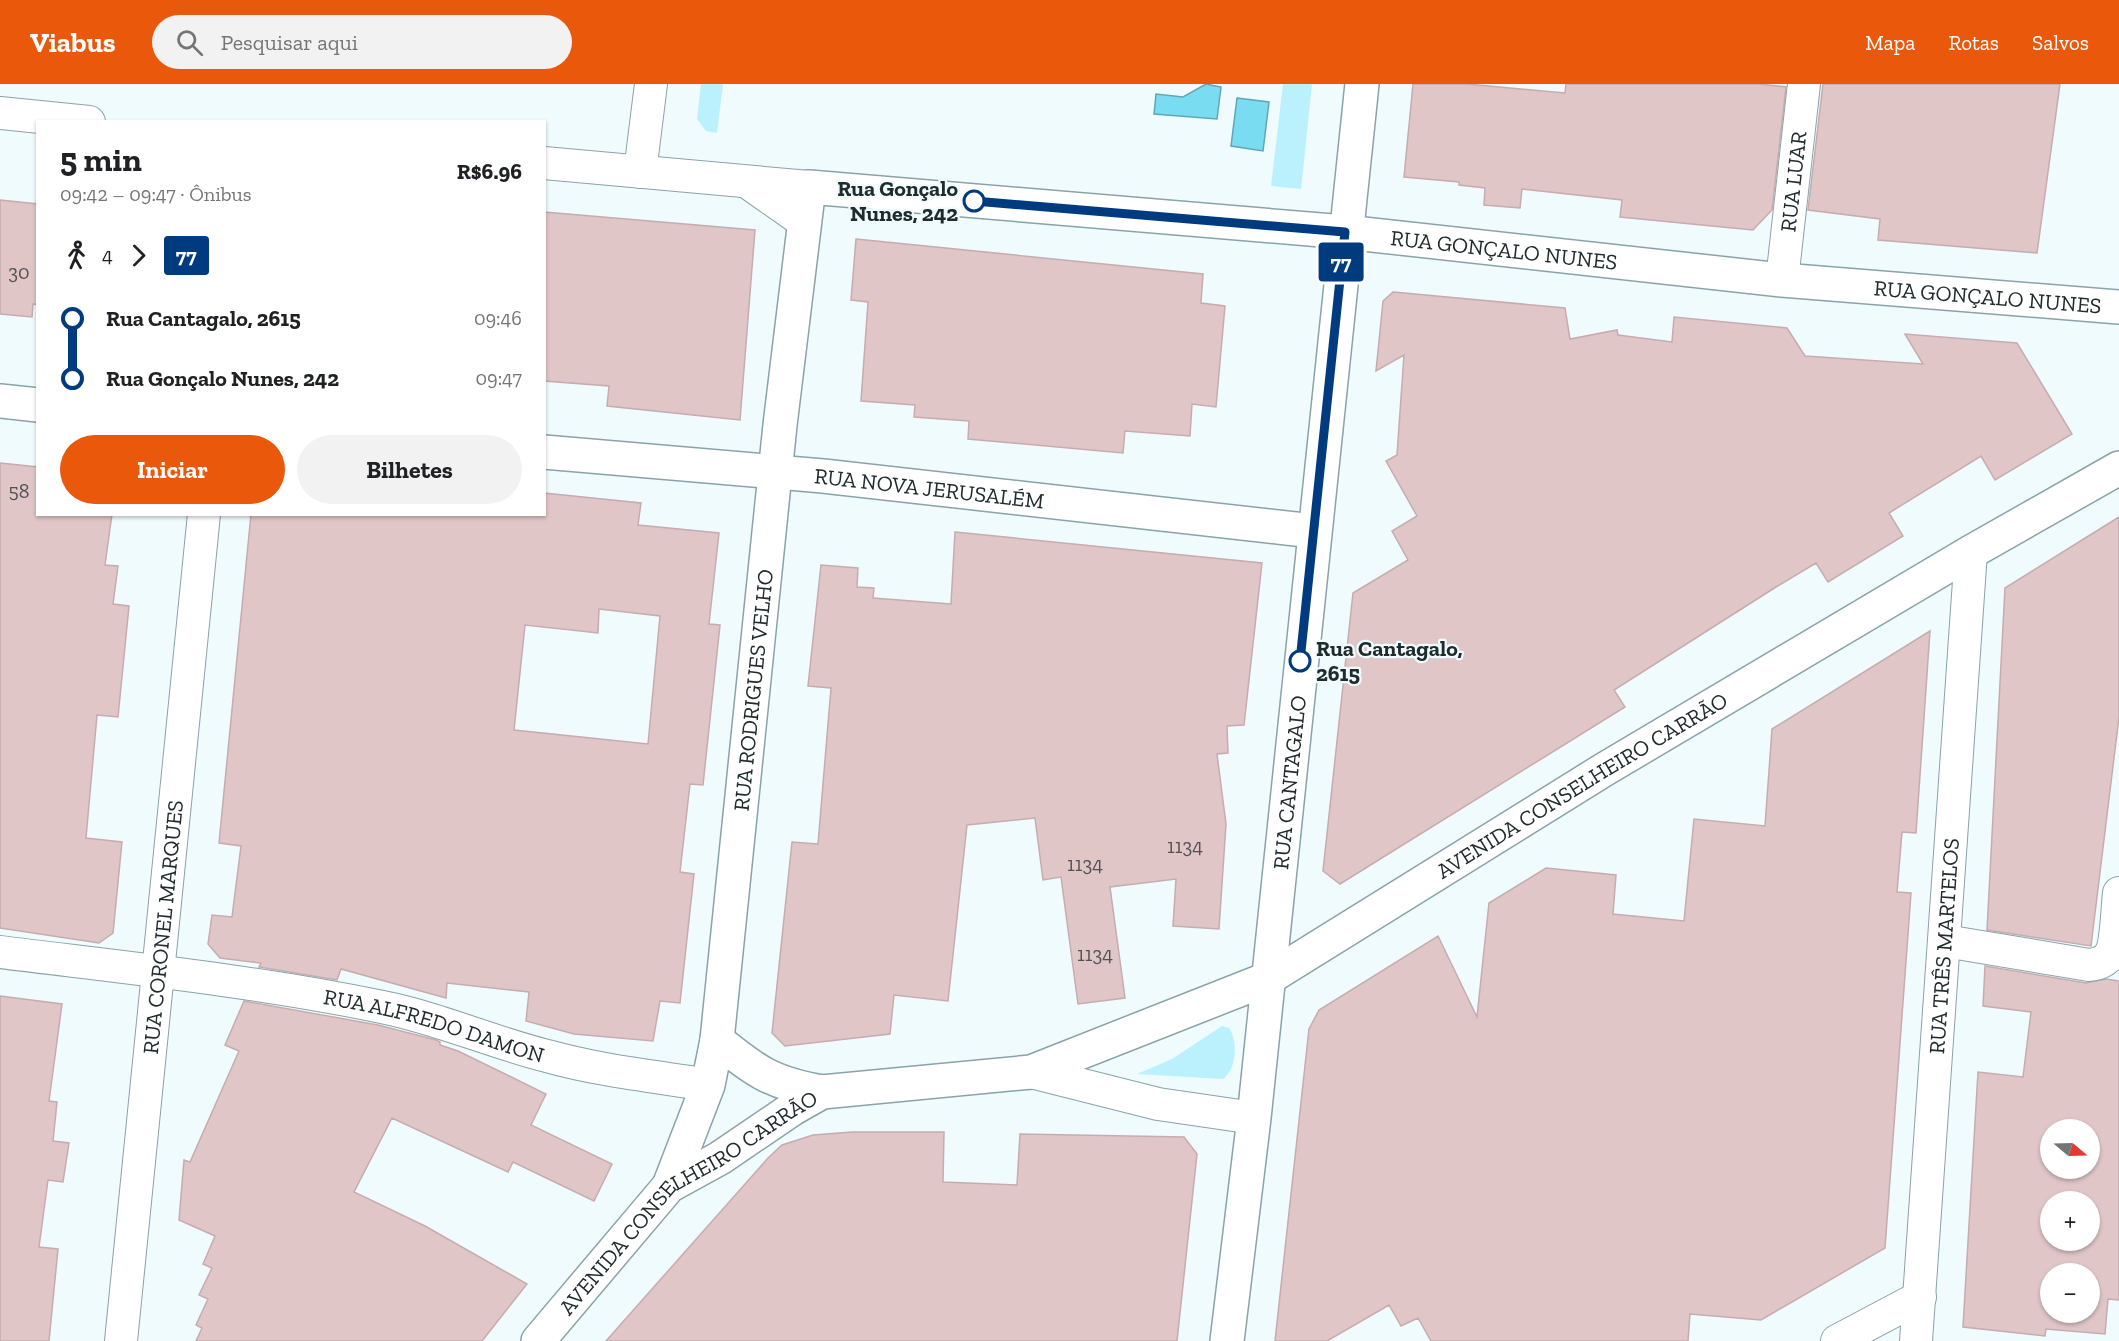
<!DOCTYPE html>
<html lang="pt">
<head>
<meta charset="utf-8">
<style>
  :root { --surface:#fff; --page:#f2f2f2; --text:#202124; --muted:#757577; --accent:#ea580c }
  body { margin:0; font-family:"Zilla Slab",serif; background:var(--page); color:var(--text); height:100vh; display:flex; flex-direction:column; font-size:22px; white-space:nowrap }
  * { box-sizing:border-box; margin:0 }
  p { font-size:20px; color:var(--muted) }
  .icon { flex:none; width:33px; height:33px; fill:none; stroke:currentColor; stroke-width:2; stroke-linecap:round; stroke-linejoin:round }
  .map { position:relative; flex:1; overflow:hidden }
  .side { position:absolute; left:36px; top:36px; width:510px; height:396px; display:flex; flex-direction:column; background:var(--surface); border-radius:0px; box-shadow:0 2px 4px #0004 }
  .side>* { flex:none }
  .badge { padding:0 12px; border-radius:4px; font-size:21px; line-height:39px }
  .needle { width:39px; rotate:109deg }
  .tools { position:absolute; left:2040px; top:1035px; display:grid; gap:12px }
  .tools a { display:grid; place-items:center; width:60px; height:60px; border-radius:50%; background:var(--surface); box-shadow:0 2px 4px #0004; font-size:30px }
  .map>.badge { position:absolute; translate:-50% -50%; box-shadow:0 0 0 3px #fff }
  .legs { display:flex; align-items:center; gap:9px; height:66px; padding:0 24px; font-size:20px }
  .legs p { margin-inline-start:auto }
  .summary { display:flex; align-items:center; justify-content:space-between; height:102px; padding:0 24px }
  h1 { font-size:33px; font-weight:700; line-height:45px }
  .action { display:flex; gap:12px; margin-top:auto; padding:12px 24px }
  .action a { flex:1; height:69px; border-radius:36px; background:var(--accent); color:#fff; font-size:24px; font-weight:700; line-height:69px; text-align:center }
  .action a+a { background:var(--page); color:var(--text) }
  ul { padding:0 24px; list-style:none }
  li { display:flex; align-items:center; gap:21px; height:60px; font-size:22px }
  li i { display:grid; place-items:center; width:9px; height:100%; margin:0 8px; background:currentColor }
  li i::after { content:''; width:15px; height:15px; margin:-8px; border:4px solid; border-radius:50%; background:var(--surface) }
  li p { margin-inline-start:auto }
  li:first-child i { background:linear-gradient(#0000 50%,currentColor 0) }
  li:last-child i { background:linear-gradient(currentColor 50%,#0000 0) }
  header { display:flex; align-items:center; gap:36px; box-sizing:border-box; height:84px; padding:0 30px; background:var(--accent); color:#fff }
  header strong { font-size:28px }
  nav { display:flex; gap:33px; margin-inline-start:auto; font-size:21px }
  .search { width:420px; height:54px; background:var(--page); display:flex; align-items:center; gap:15px; box-sizing:border-box; padding:0 21px; border-radius:33px; color:var(--muted); font-size:22px }
  .map>svg:first-child { display:block }
  .green { fill:#baf1fd }
  .water { fill:#7adcf1; stroke:#5fa7b6; stroke-width:1.5 }
  .building { fill:#e1c6c8; stroke:#c6acae; stroke-width:1.5; fill-rule:evenodd }
  .lines { fill:none; stroke-linecap:round; stroke-linejoin:round }
  .street-casing { stroke:#89a3a9; stroke-width:34 }
  .secondary-casing { stroke:#89a3a9; stroke-width:36 }
  .street { stroke:#fff; stroke-width:32 }
  .secondary { stroke:#fff; stroke-width:33 }
  .line-1-casing { stroke:#fff; stroke-width:14 }
  .line-1 { stroke:#003b80; stroke-width:9 }
  .stop-1-dot { fill:#fff; stroke:#003b80; stroke-width:3 }
  .labels { text-anchor:middle; dominant-baseline:central; stroke-width:4.5; stroke-linejoin:round; paint-order:stroke }
  .number-label { font-size:20px; fill:#505254 }
  .street-label { font-size:22px; fill:#202b2d; stroke:#f0fbfd }
  .stop-label { font-size:22px; font-weight:bold; fill:#202b2d; stroke:#f0fbfd; text-anchor:end }
</style>
</head>
<body>
<header>
<strong>Viabus</strong>
<div class="search"><svg class="icon" aria-label="search" viewBox="0 0 24 24"><circle cx="10" cy="10" r="6"/><path d="M15 15l6 6"/></svg>Pesquisar aqui</div>
<nav><a>Mapa</a><a>Rotas</a><a>Salvos</a></nav>
</header>
<div class="map">
<svg width="2119" height="1257" viewBox="0 0 2119 1257">
  <rect width="100%" height="100%" fill="#f0fbfd"/>
  <path class="green" d="M701,0h22l-6,49 -11,-2 -9,-12z
    M1283,0h29l-11,105 -30,-3z
    M1222,942l7,2c9,13 8,41 -6,51l-86,-5 35,-15z"/>
  <path class="water" d="M1206,0l15,3 -4,32 -63,-5 2,-20 27,3z
    M1237,14l32,4 -6,49 -32,-5z"/>
  <path class="building" d="M1413,0h54l98,9 1,-9h193l27,3 -14,123 -19,20 -133,-13 2,-17 -100,-11 -2,19 -36,-3 1,-17 -26,-3v-3l-55,-5z
    M1823,0h237l-23,169 -159,-13 2,-21 -72,-9z
    M0,116l38,4v101l-5,-1 -1,13 -32,-3z
    M544,128l211,18 -15,190 -133,-14 2,-20 -65,-5z
    M856,155l347,35 -2,29 24,3 -9,101 -24,-3 -2,32 -65,-5 -2,22 -155,-14 1,-18 -55,-4 1,-12 -54,-4 7,-99 -17,-2z
    M1393,208l172,16 5,31 47,-9 1,5 54,7 2,-25 113,11 18,28 118,8 -18,-30 112,9 55,91 -77,46 -14,-24 -92,57 14,23 -75,46 -12,-19 -40,24 -162,103 11,17 -285,177 -17,-13 30,-278 55,-33 -16,-29 25,-15 -31,-55 11,-6 7,-100 -28,16 7,-70z
    M0,379l38,4v47h74l-7,51 13,1 -5,38 16,2 -11,111 -21,-2 -11,123 36,4 -9,91 -14,10 -99,-15z
    M544,409l97,10 -3,22 81,8 -10,91 11,1 -17,160 -13,-1 -10,88 14,2 -14,129 -20,-2 -7,40 -79,-7 -48,-13 3,-29 -82,-9 -1,15 -105,-29 -4,11 -78,-13 2,-4 -41,-5 -12,-14 4,-29 20,2 9,-71 -22,-3 32,-329h293zM599,525l61,7 -12,128 -134,-14 11,-105 73,8z
    M2119,433v200l-28,229 -104,-16 18,-342z
    M955,448l307,31 -18,162 -17,1 1,27 -11,1 9,70 -7,105 -46,-3 3,-47 -66,8 15,111 -47,6 -17,-127 -18,3 -8,-62 -68,7 -19,176 -54,-6 -4,39 -105,12 -13,-13 20,-191 26,2 13,-156 -23,-2 13,-121 37,3 -1,19 17,1 -1,10 78,6z
    M1930,547l-14,202 -14,-1 -5,60 14,1 -26,355 -124,72 -71,-6 -2,27h-257l-13,-23 -17,8 -12,-21 -62,36h-52l34,-312 10,-19 119,-74 39,81 12,-114 57,-35 70,7 -3,39 71,7 10,-102 71,7 7,-97z
    M1985,882l101,17 20,-4 13,2v319l-11,-1 -3,35 -59,-5 -1,7 -82,-9 15,-255 45,5 8,-65 -48,-6zM2050,1046h40v38h-40zM2050,1118h40v38h-40zM2050,1190h40v38h-40z
    M0,912l62,8 -13,97 8,1 -4,39 16,2 -6,39 -15,-2 -9,67 19,2 -9,92h-49z
    M244,917l134,24 58,15 4,2v3l18,6 88,43 -15,31 81,39 -18,37 -81,-39 -5,10 -116,-54 -38,74 71,34 102,58 -45,57h-286l6,-13 -6,-3 12,-26 -9,-4 13,-27 -9,-4 12,-28 -36,-16 5,-60 6,2 49,-111 -14,-6z
    M852,1048h92l-1,50 74,3 3,-51 164,3 13,17 -20,187h-571l162,-183 14,-13 31,-10z"/>
  <g class="lines">
    <defs>
      <g id="street">
        <path d="M0,29l89,9"/>
        <path d="M544,79l265,24"/>
        <path d="M640,88l11,-88"/>
        <path d="M747,98l57,40"/>
        <path id="s1" d="M1782,196l22,-196"/>
        <path d="M1945,857l144,24c7,-1 13,-2 18,-7 10,-9 10,-50 12,-65"/>
        <path id="s2" d="M0,868c128,16 256,29 382,55 56,11 109,35 165,49 54,15 105,20 161,29"/>
        <path d="M1031,988l127,32 96,14"/>
        <path id="s3" d="M121,1257l83,-827"/>
        <path d="M1837,1257l83,-44"/>
        <path id="s4" d="M1916,1257l55,-789"/>
      </g>
      <g id="secondary">
        <path d="M0,317l38,4"/>
        <path id="s5" d="M544,368l279,24 490,55"/>
        <path d="M717,956c39,32 55,43 105,52"/>
        <path id="s6" d="M669,1102l39,-101 9,-45 63,-615 29,-238 536,45 437,48 337,27"/>
        <path id="s7" d="M538,1257l131,-155 51,-28 72,-49 30,-17 209,-20 236,-93 338,-210 366,-217 148,-84"/>
        <path id="s8" d="M1227,1257l27,-223 108,-1034"/>
      </g>
    </defs>
    <use href="#street" class="street-casing"/>
    <use href="#secondary" class="secondary-casing"/>
    <use href="#street" class="street"/>
    <use href="#secondary" class="secondary"/>
  </g>
  <g class="lines">
    <defs>
      <path id="line-1" d="M974,117l371,31 -45,429"/>
    </defs>
    <use href="#line-1" class="line-1-casing"/>
    <use href="#line-1" class="line-1"/>
  </g>
  <g class="stop-1-dot">
    <circle cx="974" cy="117" r="10"/>
    <circle cx="1300" cy="577" r="10"/>
  </g>
  <g class="labels">
    <g class="number-label">
      <text x="19" y="188">30</text>
      <text x="19" y="407">58</text>
      <text x="1185" y="762">1134</text>
      <text x="1085" y="780">1134</text>
      <text x="1095" y="870">1134</text>
    </g>
    <g class="street-label">
      <text stroke="none"><textPath href="#s1" startOffset="99">RUA LUAR</textPath></text>
      <text stroke="none"><textPath href="#s6" startOffset="1710">RUA GONÇALO NUNES</textPath></text>
      <text stroke="none"><textPath href="#s6" startOffset="2196">RUA GONÇALO NUNES</textPath></text>
      <text stroke="none"><textPath href="#s5" startOffset="387">RUA NOVA JERUSALÉM</textPath></text>
      <text stroke="none"><textPath href="#s6" startOffset="506">RUA RODRIGUES VELHO</textPath></text>
      <text stroke="none"><textPath href="#s8" startOffset="562">RUA CANTAGALO</textPath></text>
      <text stroke="none"><textPath href="#s7" startOffset="1216">AVENIDA CONSELHEIRO CARRÃO</textPath></text>
      <text stroke="none"><textPath href="#s3" startOffset="416">RUA CORONEL MARQUES</textPath></text>
      <text stroke="none"><textPath href="#s4" startOffset="396">RUA TRÊS MARTELOS</textPath></text>
      <text stroke="none"><textPath href="#s2" startOffset="441">RUA ALFREDO DAMON</textPath></text>
      <text stroke="none"><textPath href="#s7" startOffset="207">AVENIDA CONSELHEIRO CARRÃO</textPath></text>
    </g>
    <g class="stop-label">
      <text x="958" y="104">Rua Gonçalo<tspan x="958" dy="25">Nunes, 242</tspan></text>
      <text x="1316" y="564" text-anchor="start">Rua Cantagalo,<tspan x="1316" dy="25">2615</tspan></text>
    </g>
  </g>
</svg>
<div class="tools">
<a><svg class="needle" viewBox="-14 -14 28 28"><path d="M0-13l5 13h-10z" fill="#e53935"/><path d="M0 13l5-13h-10z" fill="#757577"/></svg></a>
<a>+</a>
<a>−</a>
</div>
<b class="badge" style="left:1341px;top:178px;background:#003b80;color:#fff">77</b>
<section class="side">
<div class="summary"><div><h1>5 min</h1><p>09:42 – 09:47 · Ônibus</p></div><b>R$6.96</b></div>
<div class="legs"><svg class="icon" aria-label="walk" viewBox="0 0 24 24"><circle cx="13" cy="4" r="2"/><path d="M13 8l-2 6 4 7M11 14l-3 7M7 12l3-4h3l4 4"/></svg>4<svg class="icon" aria-label="forward" viewBox="0 0 24 24"><path d="M9 5l7 7-7 7"/></svg><b class="badge" style="background:#003b80;color:#fff">77</b></div>
<ul>
<li><i style="color:#003b80"></i><b>Rua Cantagalo, 2615</b><p>09:46</p></li>
<li><i style="color:#003b80"></i><b>Rua Gonçalo Nunes, 242</b><p>09:47</p></li>
</ul>
<div class="action"><a>Iniciar</a><a>Bilhetes</a></div>
</section>
</div>
</body>
</html>
